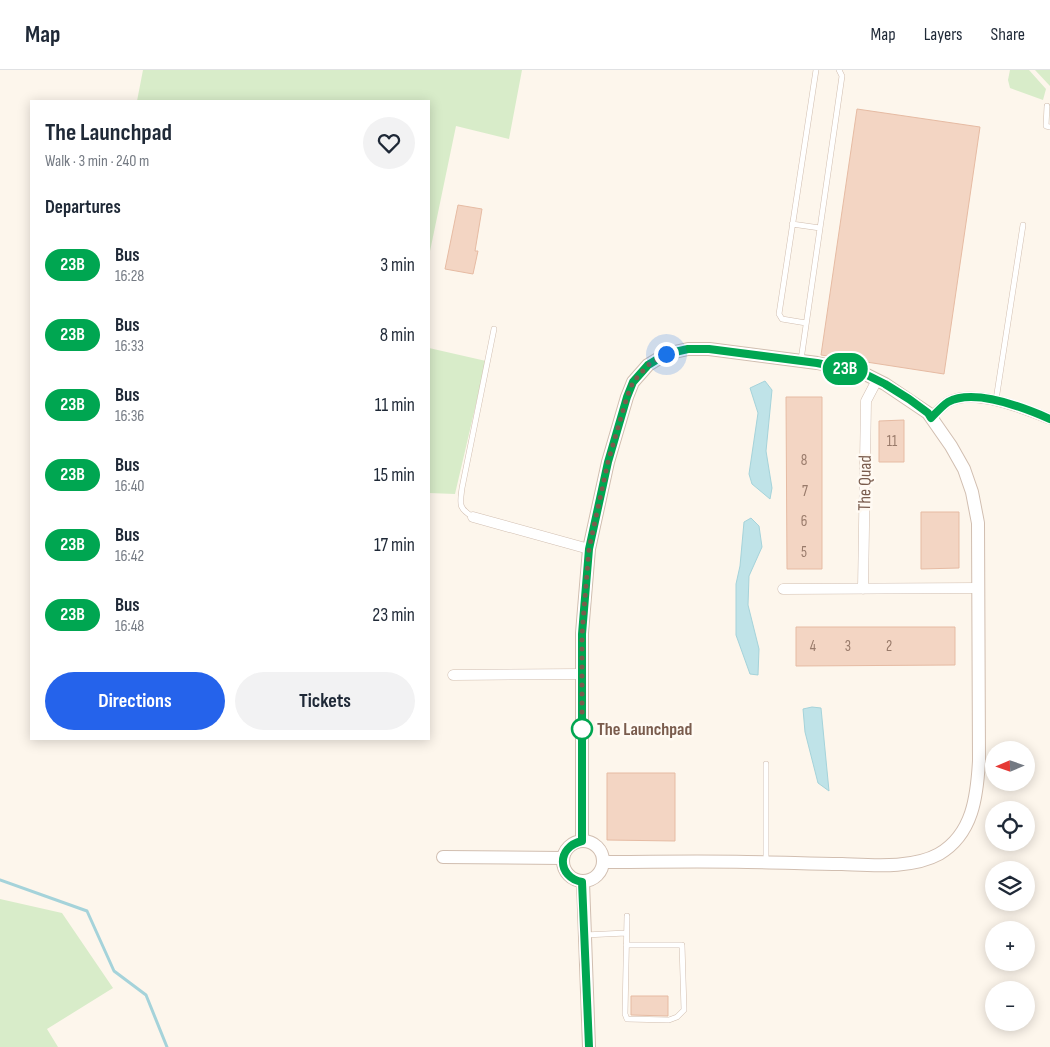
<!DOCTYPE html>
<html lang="en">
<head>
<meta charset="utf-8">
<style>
  :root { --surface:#fff; --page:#f2f2f3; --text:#1f2937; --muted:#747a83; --line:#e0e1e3; --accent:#2563eb }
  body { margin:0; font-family:"Sofia Sans Condensed",sans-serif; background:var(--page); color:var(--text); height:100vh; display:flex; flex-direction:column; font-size:19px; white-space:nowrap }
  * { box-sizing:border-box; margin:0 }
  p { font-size:16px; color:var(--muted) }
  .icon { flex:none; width:28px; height:28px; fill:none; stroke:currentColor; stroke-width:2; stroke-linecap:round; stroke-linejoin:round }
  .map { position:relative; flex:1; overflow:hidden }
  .details { position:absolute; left:30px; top:30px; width:400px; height:640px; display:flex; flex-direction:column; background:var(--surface); border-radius:0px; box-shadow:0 2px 12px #0003 }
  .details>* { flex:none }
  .badge { padding:0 10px; border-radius:16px; font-size:18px; line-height:32px }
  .needle { width:32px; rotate:268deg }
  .buttons { position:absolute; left:985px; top:671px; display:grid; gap:10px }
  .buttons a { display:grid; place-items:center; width:50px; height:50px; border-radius:50%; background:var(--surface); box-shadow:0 2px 12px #0003; font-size:25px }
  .you { position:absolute; width:25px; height:25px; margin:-12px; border:4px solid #fff; border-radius:50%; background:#1a73e8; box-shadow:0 0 0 8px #1a73e833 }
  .map>.badge { position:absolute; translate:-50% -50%; box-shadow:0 0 0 2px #fff }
  h2 { padding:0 15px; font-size:19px; line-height:45px }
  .round { display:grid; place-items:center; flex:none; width:52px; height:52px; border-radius:26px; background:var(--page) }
  .summary { display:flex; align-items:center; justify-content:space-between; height:85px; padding:0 15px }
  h1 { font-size:24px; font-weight:700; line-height:38px }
  .primary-button { display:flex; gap:10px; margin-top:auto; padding:10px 15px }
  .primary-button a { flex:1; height:58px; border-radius:30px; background:var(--accent); color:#fff; font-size:20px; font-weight:700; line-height:58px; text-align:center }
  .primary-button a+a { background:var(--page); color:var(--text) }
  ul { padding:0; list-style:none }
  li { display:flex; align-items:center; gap:15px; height:70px; padding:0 15px }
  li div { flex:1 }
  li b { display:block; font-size:19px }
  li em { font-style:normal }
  li .badge { min-width:55px; font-weight:700; text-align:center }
  header { display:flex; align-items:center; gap:30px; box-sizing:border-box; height:70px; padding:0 25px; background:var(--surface); border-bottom:1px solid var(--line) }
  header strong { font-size:24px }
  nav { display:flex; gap:28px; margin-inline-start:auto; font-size:18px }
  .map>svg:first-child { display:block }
  .green { fill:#d8ecc9 }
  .water { fill:#bfe3e8; stroke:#a5d3da }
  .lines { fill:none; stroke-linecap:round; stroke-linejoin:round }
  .stream { stroke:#a5d3da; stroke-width:3 }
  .building { fill:#f3d5c3; stroke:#e6bba3 }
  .service-casing { stroke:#d1beb0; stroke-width:6 }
  .minor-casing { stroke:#d1beb0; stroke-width:11 }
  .tertiary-casing { stroke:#d1beb0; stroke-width:14 }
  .service { stroke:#fff; stroke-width:5 }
  .minor { stroke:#fff; stroke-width:10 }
  .tertiary { stroke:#fff; stroke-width:12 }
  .line-casing { stroke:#fff; stroke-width:11 }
  .line { stroke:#00a651; stroke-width:8 }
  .walk { stroke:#7a5c4d; stroke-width:5; stroke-dasharray:0 9 }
  .stop-dot { fill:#fff; stroke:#00a651; stroke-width:2.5 }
  .labels { text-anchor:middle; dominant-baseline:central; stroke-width:5; stroke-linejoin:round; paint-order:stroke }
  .number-label { font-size:15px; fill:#987a6a }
  .street-label { font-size:18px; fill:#7a5c4d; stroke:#fffaf3 }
  .stop-label { font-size:18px; font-weight:bold; fill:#7a5c4d; stroke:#fffaf3; text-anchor:start }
</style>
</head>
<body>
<header>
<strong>Map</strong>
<nav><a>Map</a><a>Layers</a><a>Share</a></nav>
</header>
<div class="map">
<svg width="1050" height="977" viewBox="0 0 1050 977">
  <rect width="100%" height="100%" fill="#fdf6ec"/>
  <path class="green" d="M143,0h379l-13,69 -53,-13 -27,130v-155h-292z
    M1010,0h19l17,19 -3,11 -33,-12 -2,-8z
    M1035,0h15v16z
    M429,278l57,13 -31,133 -26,-1z
    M0,829l62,14 51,75 -66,41 11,18h-58z"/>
  <path class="water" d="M765,311l7,9 -6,61 6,37 -2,11 -18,-15 -3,-10 9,-61 -8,-25z
    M751,448l8,8 3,21 -13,29 -1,29 11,44 -1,26 -8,-1 -14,-39v-51l4,-18 4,-44z
    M812,637l9,1 8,83 -11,-8 -13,-51 -2,-23z"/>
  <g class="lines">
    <path class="stream" d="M0,810l87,31 27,60 32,24 21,52"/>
  </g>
  <path class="building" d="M857,39l123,18 -36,247 -123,-19z
    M458,135l24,4 -7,42h3l-5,23 -28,-5z
    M786,327h36v172h-35z
    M904,350v42h-25v-41z
    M921,442h38v56l-38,1z
    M796,557h159v38l-159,1z
    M607,703h68v68l-68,-1z
    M631,926h37v20l-37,-1z"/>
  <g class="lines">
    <defs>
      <path id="service" d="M1047,36l-1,20 4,1
        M792,154l28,4
        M806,253l-24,-4 -3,-5 37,-244
        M801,290l41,-284 -3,-6
        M996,330l27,-175
        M473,447c-15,-9 -13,-13 -11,-29l32,-159
        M766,694v97
        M585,865l41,-2
        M626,875h56l2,65 -7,7 -8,3 -42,-1 -2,-5 2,-98"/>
      <path id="minor" d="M931,347c5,-4 11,-11 17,-15 26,-14 77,7 102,17
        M473,447l116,32
        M783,519l196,-1
        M863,519l3,-188 11,-21
        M453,605l129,-1"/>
      <path id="tertiary" d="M563 791a20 20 0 1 1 40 0a20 20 0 1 1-40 0Z
        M582,771v-208l7,-84 19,-87 19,-65 6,-15 15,-17 18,-11 22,-5h21l108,14 44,9 24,12 43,29 23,33 13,23 8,23 6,31 1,238c-2,35 -6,73 -40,93 -27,15 -68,11 -97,10 -32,0 -63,-2 -95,-2 -48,-1 -96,0 -144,0
        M443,787l120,1
        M583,812l6,165"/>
    </defs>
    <use href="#service" class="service-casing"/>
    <use href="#minor" class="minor-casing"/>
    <use href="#tertiary" class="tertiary-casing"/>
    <use href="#service" class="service"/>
    <use href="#minor" class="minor"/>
    <use href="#tertiary" class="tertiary"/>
  </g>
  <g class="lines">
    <defs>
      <path id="line" d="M589,977l-7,-165c-25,-5 -26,-35 0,-41v-207l7,-85 19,-87 19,-65 6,-15 15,-17 18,-11 22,-5h21l108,14 44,9 24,12 24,15 19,14 3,5c5,-5 11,-12 17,-16 26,-14 77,6 102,17"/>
    </defs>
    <use href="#line" class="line-casing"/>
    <use href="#line" class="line"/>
    <path class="walk" d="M582,659v5v-100l7,-85 19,-87 19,-65 6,-15 15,-17 18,-11"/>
  </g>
  <circle class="stop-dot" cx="582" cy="659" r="10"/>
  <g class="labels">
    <g class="number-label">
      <text x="892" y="371">11</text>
      <text x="804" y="390">8</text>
      <text x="805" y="421">7</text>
      <text x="804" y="451">6</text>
      <text x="804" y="482">5</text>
      <text x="813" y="576">4</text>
      <text x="848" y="576">3</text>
      <text x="889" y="576">2</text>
    </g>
    <g class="street-label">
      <text transform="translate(865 413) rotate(-89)">The Quad</text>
    </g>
    <g class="stop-label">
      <text x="597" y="659">The Launchpad</text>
    </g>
  </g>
</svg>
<div class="buttons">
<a><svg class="needle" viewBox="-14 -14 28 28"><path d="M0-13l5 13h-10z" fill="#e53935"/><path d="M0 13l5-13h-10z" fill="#747a83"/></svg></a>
<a><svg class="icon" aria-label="locate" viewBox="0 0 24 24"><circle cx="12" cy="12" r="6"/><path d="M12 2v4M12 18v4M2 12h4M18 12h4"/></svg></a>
<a><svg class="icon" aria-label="layers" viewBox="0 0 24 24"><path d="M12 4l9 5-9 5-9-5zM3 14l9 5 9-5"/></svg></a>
<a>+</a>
<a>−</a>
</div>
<div class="you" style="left:666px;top:284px"></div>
<b class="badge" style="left:845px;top:299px;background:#00a651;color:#fff">23B</b>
<section class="details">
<div class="summary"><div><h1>The Launchpad</h1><p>Walk · 3 min · 240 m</p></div><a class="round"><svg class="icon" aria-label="heart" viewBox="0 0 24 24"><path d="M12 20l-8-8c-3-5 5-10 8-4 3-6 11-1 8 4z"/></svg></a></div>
<h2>Departures</h2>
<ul>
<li><span class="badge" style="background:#00a651;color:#fff">23B</span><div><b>Bus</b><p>16:28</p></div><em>3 min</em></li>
<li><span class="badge" style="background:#00a651;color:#fff">23B</span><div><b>Bus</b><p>16:33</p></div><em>8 min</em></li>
<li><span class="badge" style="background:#00a651;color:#fff">23B</span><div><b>Bus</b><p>16:36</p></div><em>11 min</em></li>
<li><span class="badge" style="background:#00a651;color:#fff">23B</span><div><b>Bus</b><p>16:40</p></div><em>15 min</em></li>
<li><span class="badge" style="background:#00a651;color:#fff">23B</span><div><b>Bus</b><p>16:42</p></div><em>17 min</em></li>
<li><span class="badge" style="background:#00a651;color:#fff">23B</span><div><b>Bus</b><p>16:48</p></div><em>23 min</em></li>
</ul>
<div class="primary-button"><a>Directions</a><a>Tickets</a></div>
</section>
</div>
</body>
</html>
